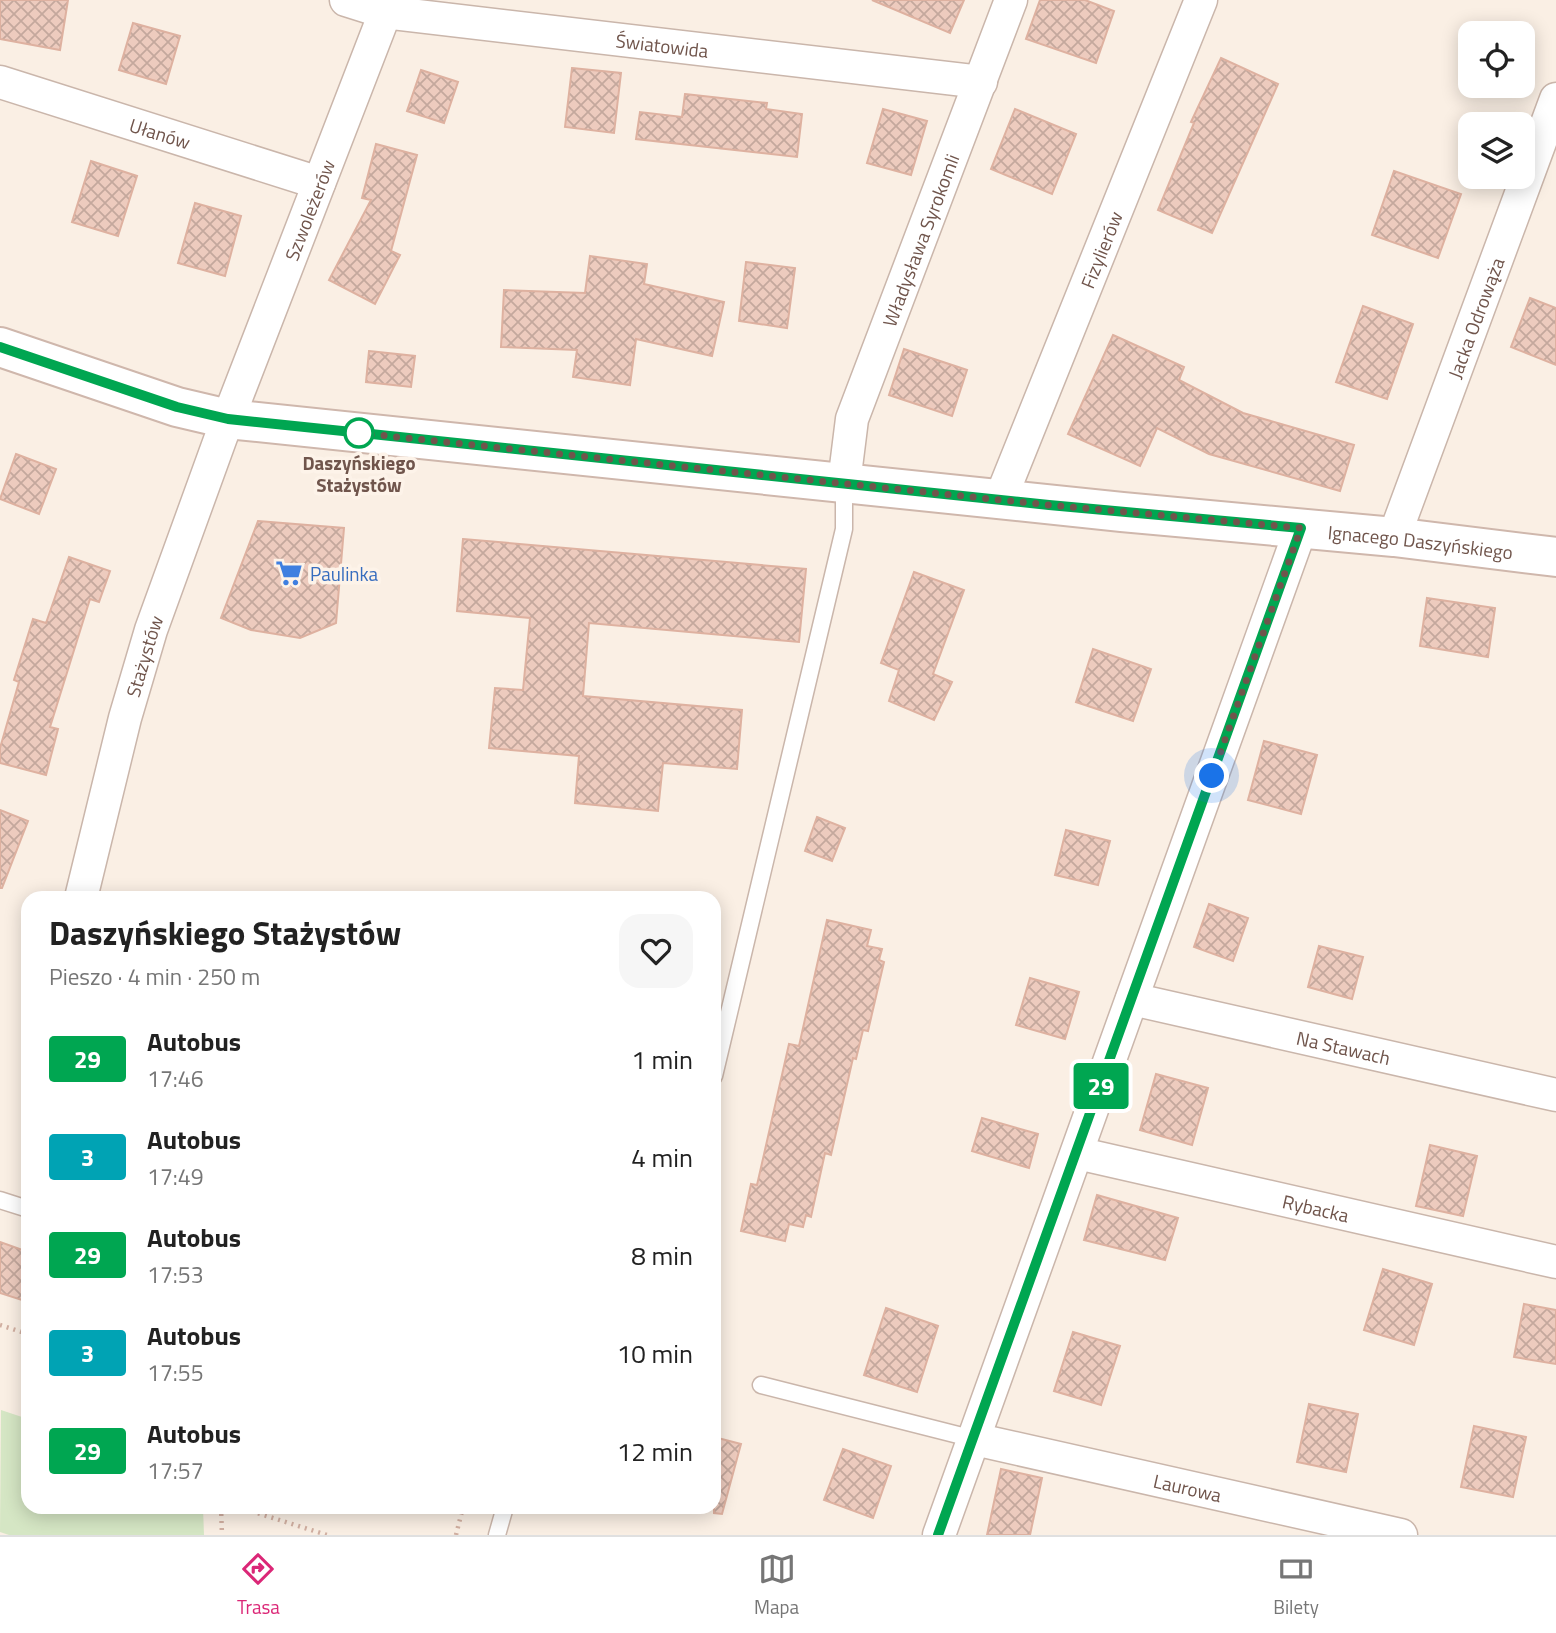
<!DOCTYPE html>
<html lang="pl">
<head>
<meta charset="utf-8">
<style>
  :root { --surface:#fff; --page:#f6f6f6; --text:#222; --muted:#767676; --line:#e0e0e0; --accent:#db2777 }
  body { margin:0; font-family:"Titillium Web",sans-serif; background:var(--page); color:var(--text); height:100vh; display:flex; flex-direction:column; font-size:26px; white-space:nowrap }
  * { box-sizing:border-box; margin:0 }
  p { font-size:23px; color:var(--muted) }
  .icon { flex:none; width:38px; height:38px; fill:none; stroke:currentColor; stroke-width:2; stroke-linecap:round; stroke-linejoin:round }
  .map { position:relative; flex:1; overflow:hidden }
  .side { position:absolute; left:21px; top:891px; width:700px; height:623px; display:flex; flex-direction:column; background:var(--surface); border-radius:21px; box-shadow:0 4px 18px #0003 }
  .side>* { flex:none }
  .badge { padding:0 14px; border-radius:5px; font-size:24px; line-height:46px }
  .fabs { position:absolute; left:1458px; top:21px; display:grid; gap:14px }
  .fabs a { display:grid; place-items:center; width:77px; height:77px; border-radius:14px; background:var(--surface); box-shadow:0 4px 18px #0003; font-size:35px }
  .you { position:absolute; width:35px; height:35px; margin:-18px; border:5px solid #fff; border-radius:50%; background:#1a73e8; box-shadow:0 0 0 10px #1a73e833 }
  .map>.badge { position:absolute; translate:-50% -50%; box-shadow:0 0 0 4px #fff }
  .round { display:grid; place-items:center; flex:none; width:74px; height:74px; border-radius:21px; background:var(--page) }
  .headline { display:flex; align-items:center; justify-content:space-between; height:119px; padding:0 28px }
  h1 { font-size:33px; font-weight:700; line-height:52px }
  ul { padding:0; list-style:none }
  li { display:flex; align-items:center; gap:21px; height:98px; padding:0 28px }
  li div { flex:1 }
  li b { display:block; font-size:26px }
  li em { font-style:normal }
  li .badge { min-width:77px; font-weight:700; text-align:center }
  .tab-bar { display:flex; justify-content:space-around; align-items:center; height:98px; border-top:2px solid var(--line); background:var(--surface); font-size:19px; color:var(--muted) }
  .tab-bar a { display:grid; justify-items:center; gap:4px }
  .tab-bar .selected { color:var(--accent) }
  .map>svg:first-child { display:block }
  .green { fill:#d5e6c4 }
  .building { fill:url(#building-cross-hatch); stroke:#deb1a0; stroke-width:2 }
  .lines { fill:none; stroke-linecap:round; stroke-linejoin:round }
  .lane-casing { stroke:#cab6ab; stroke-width:19 }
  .street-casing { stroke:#cab6ab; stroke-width:35 }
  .secondary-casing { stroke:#cfb7ac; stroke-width:42 }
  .path { stroke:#d1afa1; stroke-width:4.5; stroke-dasharray:2 5; stroke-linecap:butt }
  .lane { stroke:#fff; stroke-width:16 }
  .street { stroke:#fff; stroke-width:32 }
  .secondary { stroke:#fff; stroke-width:38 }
  .line-casing { stroke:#fff; stroke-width:16 }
  .line { stroke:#00a651; stroke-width:10 }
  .walk { stroke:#70554c; stroke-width:7; stroke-dasharray:0 12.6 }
  .stop-dot { fill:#fff; stroke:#00a651; stroke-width:3.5 }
  .labels { text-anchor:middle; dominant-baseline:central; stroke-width:7; stroke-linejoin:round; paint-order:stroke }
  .street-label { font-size:19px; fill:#70554c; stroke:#fdf3e9 }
  .stop-label { font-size:19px; font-weight:bold; fill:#70554c; stroke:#fdf3e9 }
  .shop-label { font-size:19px; fill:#366cbe; stroke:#fdf3e9; text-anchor:start }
</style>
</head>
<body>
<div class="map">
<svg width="1556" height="1535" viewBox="0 0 1556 1535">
  <defs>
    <pattern id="building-cross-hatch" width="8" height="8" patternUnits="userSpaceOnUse" patternTransform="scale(1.75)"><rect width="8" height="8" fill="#edcbbe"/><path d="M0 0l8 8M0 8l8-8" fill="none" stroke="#c4a89d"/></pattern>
  </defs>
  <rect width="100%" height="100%" fill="#faefe4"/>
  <path class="green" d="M1,1410l27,9v88h175l1,28h-195l-9,-3z"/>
  <path class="building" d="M0,0h68l-8,50 -60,-11z
    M872,0h92l-14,33z
    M1040,0h45l29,11 -18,52 -70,-24z
    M133,23l47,13 -14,48 -47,-14z
    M1221,58l57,26 -66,149 -54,-23 36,-87 -3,-1z
    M572,68l49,5 -7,60 -49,-6z
    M421,70l37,12 -14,41 -37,-12z
    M685,94l82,9 -1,6 36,5 -5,43 -161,-18 4,-27 42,5z
    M883,109l44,12 -16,54 -44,-12z
    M1015,109l61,25 -24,60 -61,-25z
    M376,144l41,11 -26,96 9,4 -25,49 -46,-24 42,-80 -9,-2z
    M91,161l46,15 -19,60 -46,-14z
    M1394,171l67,23 -23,64 -66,-23z
    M195,203l46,13 -16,60 -47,-13z
    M590,256l57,8 -3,20 80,18 -12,54 -76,-17 -6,46 -57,-8 4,-27 -76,-3 3,-57 81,3z
    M746,262l49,6 -8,60 -48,-7z
    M1530,298l26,10v57l-45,-18z
    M1363,306l50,18 -26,75 -51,-17z
    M1113,335l71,32 -5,13 64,33 111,32 -14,46 -131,-37 -52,-26 -17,38 -72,-32z
    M904,349l63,21 -15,46 -63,-21z
    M369,351l46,5 -4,31 -45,-5z
    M16,454l40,15 -17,45 -39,-15z
    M258,521l86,7 -8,95 -36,15 -49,-8 -30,-12z
    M463,539l343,30 -7,73 -210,-19 -6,73 159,14 -5,59 -74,-6 -5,48 -83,-8 4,-47 -90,-8 6,-60 28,2 7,-72 -73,-7z
    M69,557l41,14 -11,31 -9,-3 -40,128 8,2 -12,46 -46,-12v-15l19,-66 -5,-2 19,-61 13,4z
    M914,572l50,18 -31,84 19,8 -18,38 -45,-19 10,-31 -18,-7z
    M1427,598l68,10 -7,49 -68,-11z
    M1093,649l58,20 -18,52 -57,-19z
    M1264,741l53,14 -16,59 -53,-14z
    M0,810l28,11 -26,67h-2z
    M817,817l28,11 -13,33 -27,-10z
    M1066,830l44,11 -12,44 -43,-10z
    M1209,904l39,14 -15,43 -39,-14z
    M827,920l44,10 -4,16 15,3 -3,11 5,2 -16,69 -5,-1 -7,29 -3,-1 -22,97 -6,-2 -14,64 -5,-2 -3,12 -14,-3 -4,17 -44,-10 10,-47 6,1 32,-141 10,2z
    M1319,946l44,11 -11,42 -44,-12z
    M1030,978l49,14 -14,47 -49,-14z
    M1156,1074l52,14 -16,57 -52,-15z
    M982,1118l56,16 -9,34 -57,-17z
    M1430,1145l47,11 -14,60 -47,-10z
    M1097,1195l81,23 -13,42 -81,-20z
    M0,1242l28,10v50l-28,-9z
    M1383,1269l49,15 -18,61 -50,-15z
    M1524,1304l32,6v54l-42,-7z
    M886,1308l52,18 -21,66 -53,-17z
    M1073,1332l47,14 -19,59 -47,-14z
    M1309,1404l49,10 -12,58 -49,-10z
    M1474,1426l52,11 -13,60 -52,-10z
    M714,1437l27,7 -19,70 -8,-1z
    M843,1449l48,17 -18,52 -49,-18z
    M1001,1469l41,9 -12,57h-43z"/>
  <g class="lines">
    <defs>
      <path id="lane" d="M714,1076l130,-547v-46
        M0,1200l28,9
        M761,1385l213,54
        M497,1535l8,-28"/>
      <g id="street">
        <path id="s1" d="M346,0l38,12 597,70"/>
        <path id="s2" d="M0,82l319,101"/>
        <path id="s3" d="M844,483l8,-64 159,-419"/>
        <path id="s4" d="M1000,500l201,-500"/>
        <path id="s5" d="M1394,537l162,-438"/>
        <path id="s6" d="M81,898l44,-180 26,-88 70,-193 169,-437"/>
        <path id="s7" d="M1132,999l424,96"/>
        <path id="s8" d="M1077,1153l479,109"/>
        <path id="s9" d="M974,1439l427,96"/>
        <path d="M939,1535l362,-1007"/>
      </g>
      <g id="secondary">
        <path id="s10" d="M0,347l177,60 51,12 894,93 272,25 162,20"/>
      </g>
    </defs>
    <use href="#lane" class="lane-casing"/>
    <use href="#street" class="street-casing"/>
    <use href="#secondary" class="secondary-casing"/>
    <path class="path" d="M0,1325l28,9
      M221,1507l1,28
      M238,1507l89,28
      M456,1535l7,-28"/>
    <use href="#lane" class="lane"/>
    <use href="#street" class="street"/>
    <use href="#secondary" class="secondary"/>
  </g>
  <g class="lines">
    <defs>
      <path id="line" d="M0,347l177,60 51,12 821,86 252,23 -363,1007"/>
    </defs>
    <use href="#line" class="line-casing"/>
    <use href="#line" class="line"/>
    <path class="walk" d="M359,433l690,72 252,23 -89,248"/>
  </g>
  <defs>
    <symbol id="supermarket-bare" viewBox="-9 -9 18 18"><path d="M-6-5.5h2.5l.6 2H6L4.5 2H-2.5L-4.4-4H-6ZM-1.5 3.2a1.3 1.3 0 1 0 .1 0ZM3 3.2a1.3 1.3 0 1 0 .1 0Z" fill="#3f7fe0" stroke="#fdf3e9" stroke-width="2.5" paint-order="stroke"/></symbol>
  </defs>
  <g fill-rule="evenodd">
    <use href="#supermarket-bare" x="270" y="554" width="38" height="38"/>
  </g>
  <circle class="stop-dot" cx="359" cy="433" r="14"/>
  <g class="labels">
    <g class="street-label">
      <text stroke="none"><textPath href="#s1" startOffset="320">Światowida</textPath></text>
      <text stroke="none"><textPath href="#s2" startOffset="168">Ułanów</textPath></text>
      <text stroke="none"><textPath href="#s6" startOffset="726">Szwoleżerów</textPath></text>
      <text stroke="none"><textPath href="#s3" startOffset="256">Władysława Syrokomli</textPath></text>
      <text stroke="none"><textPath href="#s4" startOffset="270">Fizylierów</textPath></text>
      <text stroke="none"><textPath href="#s5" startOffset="234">Jacka Odrowąża</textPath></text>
      <text stroke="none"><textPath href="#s10" startOffset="1438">Ignacego Daszyńskiego</textPath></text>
      <text stroke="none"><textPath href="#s6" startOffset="250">Stażystów</textPath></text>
      <text stroke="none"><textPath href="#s7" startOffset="217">Na Stawach</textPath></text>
      <text stroke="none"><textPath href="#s8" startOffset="245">Rybacka</textPath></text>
      <text stroke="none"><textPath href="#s9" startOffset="219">Laurowa</textPath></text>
    </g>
    <g class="stop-label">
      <text x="359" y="462">Daszyńskiego<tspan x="359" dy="22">Stażystów</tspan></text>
    </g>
    <g class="shop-label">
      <text x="310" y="573">Paulinka</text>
    </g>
  </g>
</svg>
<div class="fabs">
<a><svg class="icon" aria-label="locate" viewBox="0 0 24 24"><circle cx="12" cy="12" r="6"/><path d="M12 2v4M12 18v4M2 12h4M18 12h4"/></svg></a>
<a><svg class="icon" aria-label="layers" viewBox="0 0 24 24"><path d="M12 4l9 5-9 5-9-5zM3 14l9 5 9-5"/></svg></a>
</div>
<div class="you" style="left:1212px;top:776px"></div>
<b class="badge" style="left:1101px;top:1086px;background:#00a651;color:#fff">29</b>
<section class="side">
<div class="headline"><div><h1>Daszyńskiego Stażystów</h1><p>Pieszo · 4 min · 250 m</p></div><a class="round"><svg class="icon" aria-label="heart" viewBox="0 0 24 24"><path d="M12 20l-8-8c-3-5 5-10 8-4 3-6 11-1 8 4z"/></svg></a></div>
<ul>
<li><span class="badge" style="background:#00a651;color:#fff">29</span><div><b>Autobus</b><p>17:46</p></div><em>1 min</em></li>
<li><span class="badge" style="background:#00a3b4;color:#fff">3</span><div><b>Autobus</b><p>17:49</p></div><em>4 min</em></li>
<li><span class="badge" style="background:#00a651;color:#fff">29</span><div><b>Autobus</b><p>17:53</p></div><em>8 min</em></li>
<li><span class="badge" style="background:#00a3b4;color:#fff">3</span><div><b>Autobus</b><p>17:55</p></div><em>10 min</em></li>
<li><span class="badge" style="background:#00a651;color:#fff">29</span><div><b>Autobus</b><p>17:57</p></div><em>12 min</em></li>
</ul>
</section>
</div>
<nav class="tab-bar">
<a class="selected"><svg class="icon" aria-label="directions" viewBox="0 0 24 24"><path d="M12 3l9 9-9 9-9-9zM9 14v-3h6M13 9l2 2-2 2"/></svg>Trasa</a>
<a><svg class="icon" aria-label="map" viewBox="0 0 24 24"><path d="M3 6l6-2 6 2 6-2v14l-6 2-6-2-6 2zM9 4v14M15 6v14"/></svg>Mapa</a>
<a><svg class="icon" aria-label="tickets" viewBox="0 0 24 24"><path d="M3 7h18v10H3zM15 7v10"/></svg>Bilety</a>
</nav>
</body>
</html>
